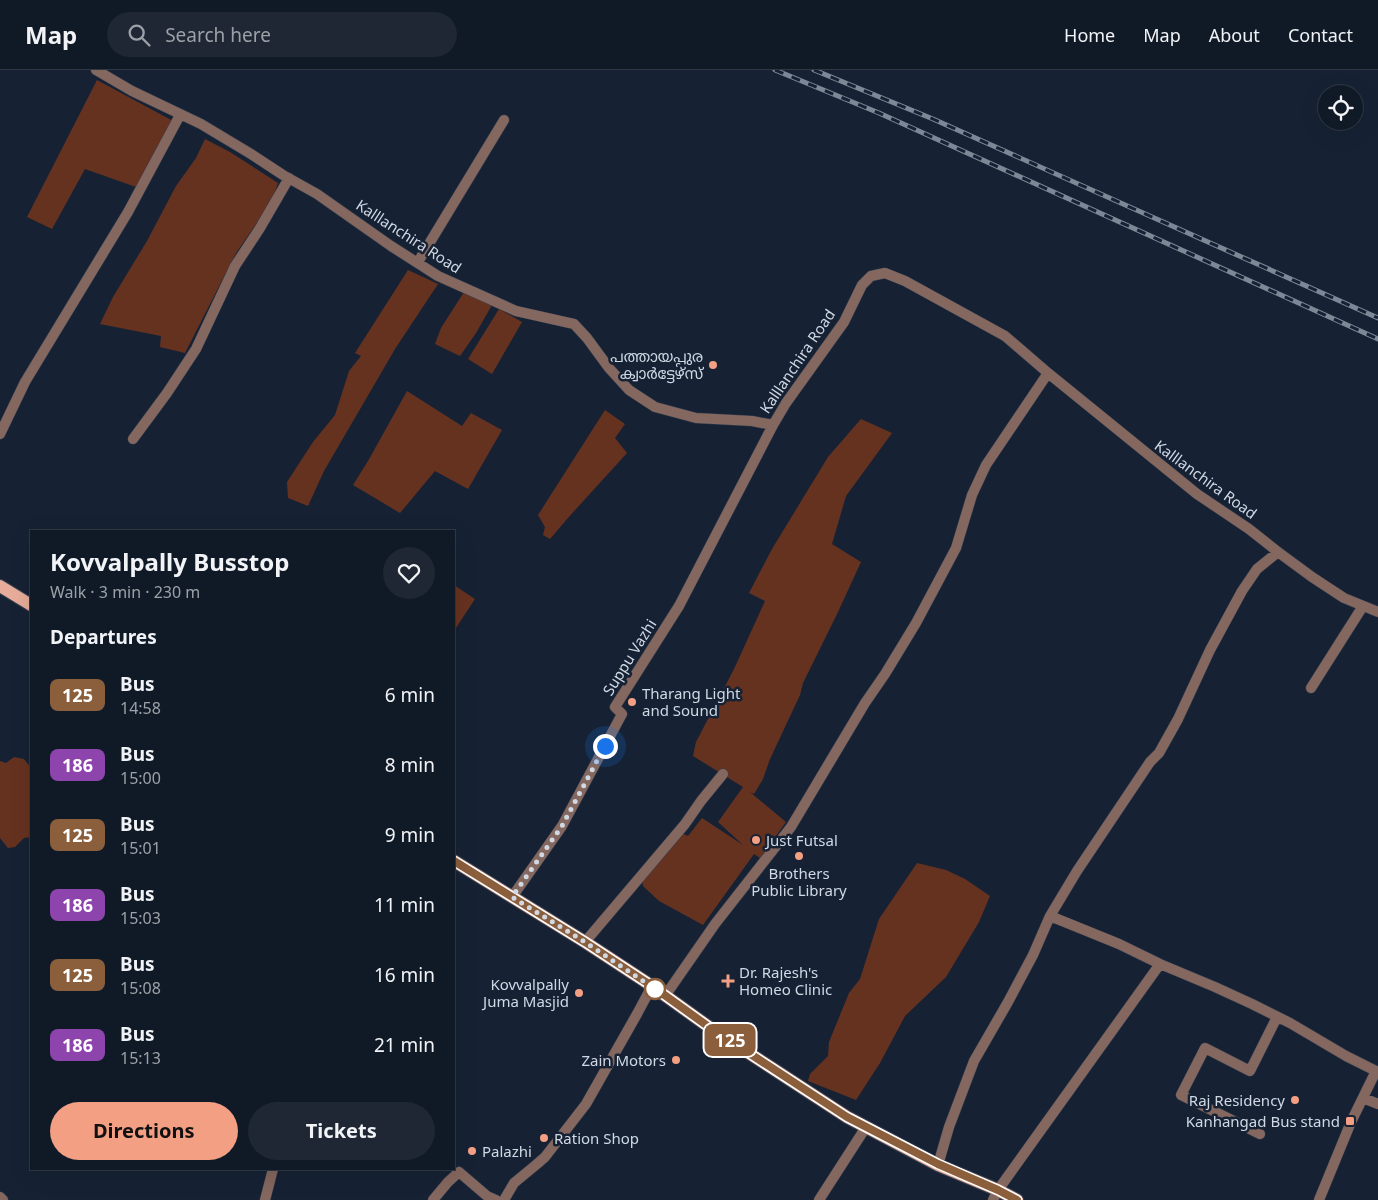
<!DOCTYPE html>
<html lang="en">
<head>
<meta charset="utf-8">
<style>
  :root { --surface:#101a27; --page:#1e2733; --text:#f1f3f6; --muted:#9ca1a7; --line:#303844; --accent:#f39f83 }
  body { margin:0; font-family:"Noto Sans","Noto Sans Malayalam",sans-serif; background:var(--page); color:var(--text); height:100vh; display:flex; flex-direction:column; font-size:19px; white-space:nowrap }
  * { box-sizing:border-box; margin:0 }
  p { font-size:16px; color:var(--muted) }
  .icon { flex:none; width:28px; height:28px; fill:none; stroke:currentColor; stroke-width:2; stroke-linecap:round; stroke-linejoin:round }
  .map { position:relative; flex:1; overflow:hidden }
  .sheet { position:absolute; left:30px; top:460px; width:425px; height:640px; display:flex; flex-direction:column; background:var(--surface); border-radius:0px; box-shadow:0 5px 20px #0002,0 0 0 1px var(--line) }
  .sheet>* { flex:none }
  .badge { padding:0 10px; border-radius:8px; font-size:18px; line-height:32px }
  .buttons { position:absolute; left:1318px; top:15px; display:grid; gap:10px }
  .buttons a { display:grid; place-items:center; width:45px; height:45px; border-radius:50%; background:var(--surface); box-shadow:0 5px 20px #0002,0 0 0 1px var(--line); font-size:25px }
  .you { position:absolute; width:25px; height:25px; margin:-12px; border:4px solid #fff; border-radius:50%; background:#1a73e8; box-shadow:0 0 0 8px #1a73e833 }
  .map>.badge { position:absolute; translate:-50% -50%; box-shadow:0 0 0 2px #fff }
  h2 { padding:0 20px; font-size:19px; line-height:45px }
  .round { display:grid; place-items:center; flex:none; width:52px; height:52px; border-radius:26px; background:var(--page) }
  .overview { display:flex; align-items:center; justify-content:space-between; height:85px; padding:0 20px }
  h1 { font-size:24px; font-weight:700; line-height:38px }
  .button { display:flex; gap:10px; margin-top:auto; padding:10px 20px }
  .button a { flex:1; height:58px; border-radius:30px; background:var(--accent); color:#111; font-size:20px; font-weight:700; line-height:58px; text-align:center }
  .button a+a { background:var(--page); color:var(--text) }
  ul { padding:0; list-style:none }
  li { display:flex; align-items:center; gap:15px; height:70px; padding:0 20px }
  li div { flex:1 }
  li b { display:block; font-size:19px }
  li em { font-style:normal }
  li .badge { min-width:55px; font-weight:700; text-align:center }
  header { display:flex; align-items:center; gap:30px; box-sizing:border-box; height:70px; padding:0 25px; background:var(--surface); border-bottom:1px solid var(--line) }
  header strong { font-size:24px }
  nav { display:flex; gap:28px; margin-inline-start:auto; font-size:18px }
  .search { width:350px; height:45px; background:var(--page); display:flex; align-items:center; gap:12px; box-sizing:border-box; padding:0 18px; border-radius:28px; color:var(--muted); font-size:19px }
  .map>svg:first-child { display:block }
  .green { fill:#663220 }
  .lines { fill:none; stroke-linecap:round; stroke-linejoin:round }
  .minor-casing { stroke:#343f50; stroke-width:11 }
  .major-casing { stroke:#343f50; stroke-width:14 }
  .minor { stroke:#84675e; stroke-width:10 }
  .major { stroke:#e8ad9a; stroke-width:12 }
  .rail-casing { stroke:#7d8795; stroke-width:5 }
  .rail { stroke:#162234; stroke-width:3; stroke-dasharray:9; stroke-linecap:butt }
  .line-casing { stroke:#fff; stroke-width:11 }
  .line { stroke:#8b5e3c; stroke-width:8 }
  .walk { stroke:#d0d8e4; stroke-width:5; stroke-dasharray:0 9 }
  .poi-dot { fill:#f39f83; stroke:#162234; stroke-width:2 }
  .stop-dot { fill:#fff; stroke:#8b5e3c; stroke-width:2.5 }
  .labels { text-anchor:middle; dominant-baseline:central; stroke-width:5; stroke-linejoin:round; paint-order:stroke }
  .street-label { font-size:15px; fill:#d0d8e4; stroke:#162234 }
  .poi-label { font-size:15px; fill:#d0d8e4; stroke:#162234; text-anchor:end }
</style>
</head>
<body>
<header>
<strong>Map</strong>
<div class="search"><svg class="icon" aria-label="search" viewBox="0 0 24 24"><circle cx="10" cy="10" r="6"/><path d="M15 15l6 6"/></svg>Search here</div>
<nav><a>Home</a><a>Map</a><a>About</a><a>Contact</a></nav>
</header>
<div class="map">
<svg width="1378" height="1130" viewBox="0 0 1378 1130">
  <rect width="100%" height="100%" fill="#162234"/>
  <path class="green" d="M97,10l76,41 -37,66 -51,-18 -33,60 -25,-12z
    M205,69l25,13 48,31 -6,18 -36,52 -51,100 -25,-6 1,-11 -61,-12 13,-27 34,-56 29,-55 20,-28z
    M408,200l30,14 -43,65 -71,122 -16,35 -20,-8 -1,-16 26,-40 22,-27 14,-44 12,-15 -6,-3z
    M464,222l28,13 -16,28 -16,23 -25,-12 6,-16z
    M499,239l23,13 -30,52 -24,-15z
    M407,321l55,35 9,-13 31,17 -34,59 -33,-18 -35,42 -47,-28 15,-24z
    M605,340l20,14 -10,14 12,15 -60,66 -17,20 -7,-4 2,-8 -7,-12z
    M861,349l31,14 -46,63 -14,48 29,18 -23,50 -35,71 -3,12 -30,64 -7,20 -9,15 -4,-2 36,30 -26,36 -6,-4 -51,71 -44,-24 -16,-15 -1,-7 39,-46 7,3 14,-18 41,27 -25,-23 25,-35 -50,-31 3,-14 38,-73 31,-68 -16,-8 23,-44 56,-92z
    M454,515l21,14 -21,32z
    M14,687l10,2 7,9v69l-7,1 -9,9 -7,1 -8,-10v-77l6,2z
    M917,793l29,7 19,9 25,17 -11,26 -33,55 -41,39 -25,47 -24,37 -48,-19 2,-7 18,-18 1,-14 20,-49 11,-14 19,-60z"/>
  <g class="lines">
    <defs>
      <path id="minor" d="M96,0l36,21 69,33 50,30 32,21 34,19 74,52 47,30 78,35 58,13 13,14 22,30 20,22 26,17 41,11 56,3 21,4 13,-22 58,-81 18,-37 9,-9 14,-3 20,8 100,55 43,37 149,121 52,35 29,23 34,25 32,21 34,14
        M418,192l86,-142
        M0,364l25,-52 103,-170 52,-97
        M133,369l34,-46 29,-44 39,-83 25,-38 29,-50
        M1311,618l52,-82
        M512,827l50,-71 60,-112 -7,-7 64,-101 94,-181
        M1050,846l69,28 41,20 55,23 37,17 38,19 56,33 30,15 -25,51 -32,78
        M585,872l100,-118 16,-23 22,-27
        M665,926l50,-72 76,-97 74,-124 20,-29 31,-51 40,-75 16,-53 14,-30 62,-92
        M1363,1028l15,6
        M1260,1064l-79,-39 24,-47 45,23 27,-54
        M938,1095l11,-38 25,-66 34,-59 25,-47 17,-39 27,-45 73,-109 9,-9 19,-34 32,-69 32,-59 15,-22 21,-17
        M0,1127l3,3
        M265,1130l8,-31
        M433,1130l15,-18 11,-10 28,24 9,4
        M504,1130l10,-17 23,-19 8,-7 41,-53 51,-90 15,-28
        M819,1130l47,-73
        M993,1130l5,-10 162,-226"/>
      <path id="major" d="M0,516l31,19
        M454,791l131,81 67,44 57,41 138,90 91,48 60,25 19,10"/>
    </defs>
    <use href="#minor" class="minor-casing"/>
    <use href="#major" class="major-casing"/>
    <use href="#minor" class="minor"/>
    <use href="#major" class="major"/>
    <defs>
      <path id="rail" d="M775,0l104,43 499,226
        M814,0l119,49 445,199"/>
    </defs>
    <use href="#rail" class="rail-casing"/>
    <use href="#rail" class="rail"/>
  </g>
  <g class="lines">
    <defs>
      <path id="line" d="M454,791l131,81 67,44 57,41 138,90 91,47 60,26 19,10"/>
    </defs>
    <use href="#line" class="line-casing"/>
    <use href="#line" class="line"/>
    <path class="walk" d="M605,676l-43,80 -50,71 73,45 70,47"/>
  </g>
  <g class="poi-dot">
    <circle cx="713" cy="295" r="5"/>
    <circle cx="632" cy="632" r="5"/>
    <circle cx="756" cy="770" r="5"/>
    <circle cx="799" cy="786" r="5"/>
    <path d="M725.5 903.5h5v5h5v5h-5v5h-5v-5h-5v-5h5z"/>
    <circle cx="579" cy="923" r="5"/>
    <circle cx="676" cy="990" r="5"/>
    <circle cx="1295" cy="1030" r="5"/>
    <rect x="1345" y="1046" width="10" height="10" rx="2.5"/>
    <circle cx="544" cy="1068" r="5"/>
    <circle cx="472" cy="1081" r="5"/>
  </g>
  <circle class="stop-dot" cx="655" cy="919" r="10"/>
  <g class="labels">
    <g class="street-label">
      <text transform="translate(409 166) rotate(33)">Kalllanchira Road</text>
      <text transform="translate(797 291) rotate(-56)">Kalllanchira Road</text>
      <text transform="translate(1206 409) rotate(36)">Kalllanchira Road</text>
      <text transform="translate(629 587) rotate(-58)">Suppu Vazhi</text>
    </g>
    <g class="poi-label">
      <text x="703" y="286">പത്തായപ്പുര<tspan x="703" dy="17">ക്വാർട്ടേഴ്സ്</tspan></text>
      <text x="642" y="623" text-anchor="start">Tharang Light<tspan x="642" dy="17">and Sound</tspan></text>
      <text x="766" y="770" text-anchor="start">Just Futsal</text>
      <text x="799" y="803" text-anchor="middle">Brothers<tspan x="799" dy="17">Public Library</tspan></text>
      <text x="739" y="902" text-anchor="start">Dr. Rajesh's<tspan x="739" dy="17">Homeo Clinic</tspan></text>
      <text x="569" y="914">Kovvalpally<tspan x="569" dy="17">Juma Masjid</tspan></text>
      <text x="666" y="990">Zain Motors</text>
      <text x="1285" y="1030">Raj Residency</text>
      <text x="1340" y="1051">Kanhangad Bus stand</text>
      <text x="554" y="1068" text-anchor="start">Ration Shop</text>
      <text x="482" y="1081" text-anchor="start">Palazhi</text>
    </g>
  </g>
</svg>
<div class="buttons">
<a><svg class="icon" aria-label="locate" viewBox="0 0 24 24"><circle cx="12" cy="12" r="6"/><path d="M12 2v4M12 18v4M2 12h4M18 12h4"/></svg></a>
</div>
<div class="you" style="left:605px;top:676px"></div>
<b class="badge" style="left:730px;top:970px;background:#8b5e3c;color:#fff">125</b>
<section class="sheet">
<div class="overview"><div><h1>Kovvalpally Busstop</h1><p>Walk · 3 min · 230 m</p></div><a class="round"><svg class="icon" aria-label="heart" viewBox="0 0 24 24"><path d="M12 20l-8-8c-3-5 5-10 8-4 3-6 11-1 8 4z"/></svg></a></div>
<h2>Departures</h2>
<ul>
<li><span class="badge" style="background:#8b5e3c;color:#fff">125</span><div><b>Bus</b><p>14:58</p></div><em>6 min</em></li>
<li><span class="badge" style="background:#8e44ad;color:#fff">186</span><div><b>Bus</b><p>15:00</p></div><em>8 min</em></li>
<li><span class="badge" style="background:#8b5e3c;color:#fff">125</span><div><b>Bus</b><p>15:01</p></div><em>9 min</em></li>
<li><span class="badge" style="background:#8e44ad;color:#fff">186</span><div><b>Bus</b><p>15:03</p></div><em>11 min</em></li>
<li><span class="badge" style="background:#8b5e3c;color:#fff">125</span><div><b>Bus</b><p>15:08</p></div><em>16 min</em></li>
<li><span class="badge" style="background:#8e44ad;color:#fff">186</span><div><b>Bus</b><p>15:13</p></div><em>21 min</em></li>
</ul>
<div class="button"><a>Directions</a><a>Tickets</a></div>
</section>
</div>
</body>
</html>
